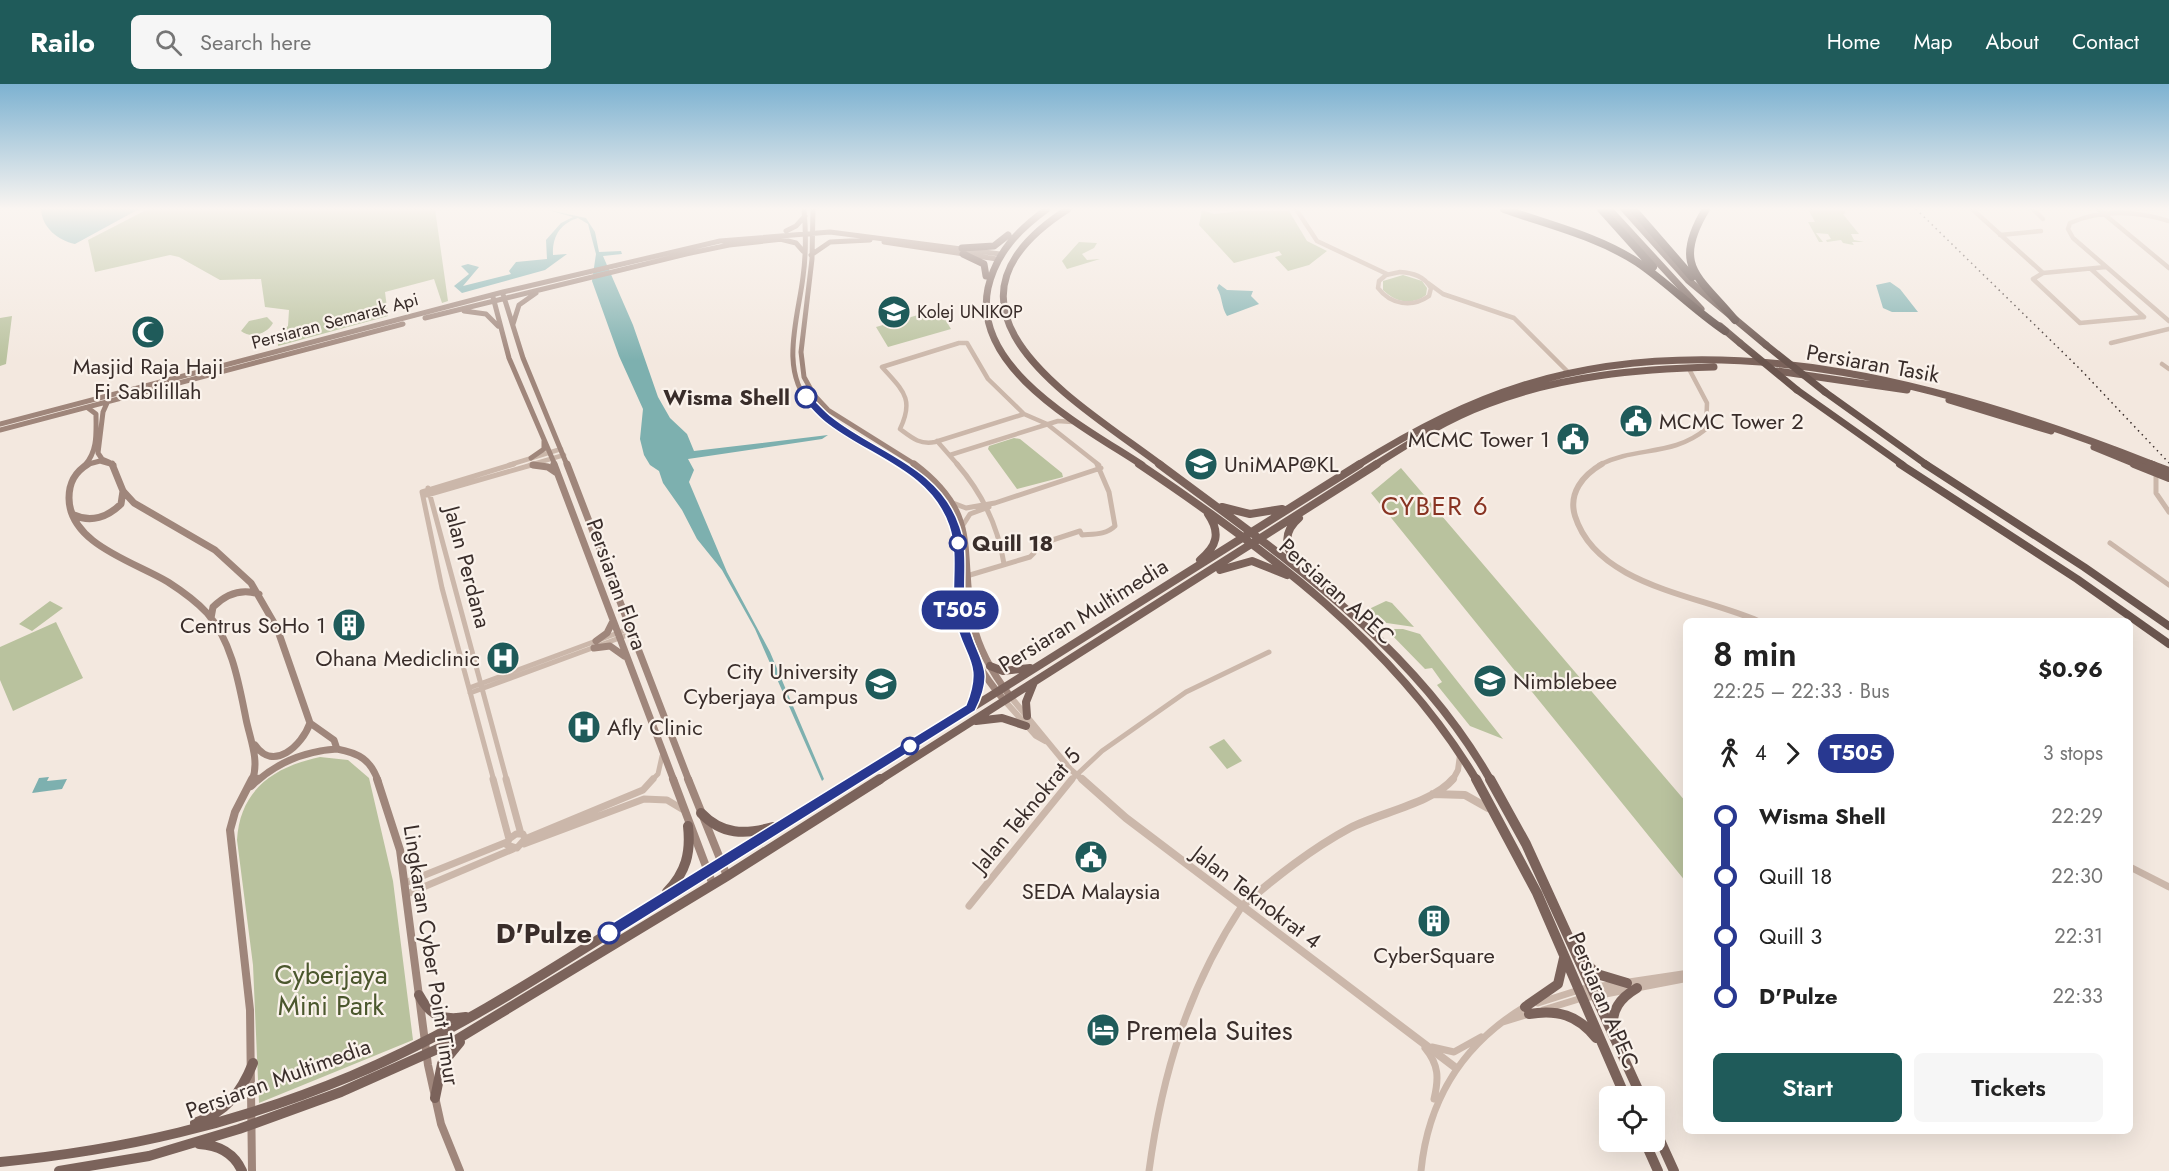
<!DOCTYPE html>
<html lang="en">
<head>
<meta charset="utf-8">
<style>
  :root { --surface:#fff; --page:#f6f6f6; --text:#222; --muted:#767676; --accent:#1f5b5a }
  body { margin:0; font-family:Jost,sans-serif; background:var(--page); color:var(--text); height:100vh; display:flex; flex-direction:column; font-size:22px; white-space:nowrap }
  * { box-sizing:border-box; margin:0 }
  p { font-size:20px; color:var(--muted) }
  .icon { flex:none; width:33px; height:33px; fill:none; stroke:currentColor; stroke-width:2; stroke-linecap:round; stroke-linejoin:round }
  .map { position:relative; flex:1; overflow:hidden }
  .drawer { position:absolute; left:1683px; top:534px; width:450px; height:516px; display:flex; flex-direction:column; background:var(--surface); border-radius:9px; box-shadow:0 6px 24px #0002 }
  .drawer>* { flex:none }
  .badge { padding:0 12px; border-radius:20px; font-size:21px; line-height:39px }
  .tools { position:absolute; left:1599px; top:1002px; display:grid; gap:12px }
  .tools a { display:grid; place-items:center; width:66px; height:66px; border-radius:9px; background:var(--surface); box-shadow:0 6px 24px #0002; font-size:30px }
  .map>.badge { position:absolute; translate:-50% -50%; box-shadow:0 0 0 3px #fff }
  .legs { display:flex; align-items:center; gap:9px; height:66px; padding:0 30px; font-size:20px }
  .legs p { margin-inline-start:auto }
  .headline { display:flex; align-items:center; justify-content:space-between; height:102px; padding:0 30px }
  h1 { font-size:33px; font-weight:600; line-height:45px }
  .action { display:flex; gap:12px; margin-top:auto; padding:12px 30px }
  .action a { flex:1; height:69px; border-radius:9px; background:var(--accent); color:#fff; font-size:24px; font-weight:600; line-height:69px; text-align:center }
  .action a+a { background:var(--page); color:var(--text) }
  ul { padding:0 30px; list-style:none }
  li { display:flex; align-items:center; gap:21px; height:60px; font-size:22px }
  li i { display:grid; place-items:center; width:9px; height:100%; margin:0 8px; background:currentColor }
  li i::after { content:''; width:15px; height:15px; margin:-8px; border:4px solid; border-radius:50%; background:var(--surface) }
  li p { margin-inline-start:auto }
  li:first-child i { background:linear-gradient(#0000 50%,currentColor 0) }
  li:last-child i { background:linear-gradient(currentColor 50%,#0000 0) }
  header { display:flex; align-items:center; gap:36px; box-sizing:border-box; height:84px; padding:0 30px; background:var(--accent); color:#fff }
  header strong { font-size:28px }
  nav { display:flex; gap:33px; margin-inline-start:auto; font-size:21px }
  .search { width:420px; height:54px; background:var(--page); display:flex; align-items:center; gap:15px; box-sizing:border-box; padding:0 21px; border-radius:9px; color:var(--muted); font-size:22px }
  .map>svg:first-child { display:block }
  .green { fill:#b9c29e }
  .water { fill:#7db0af }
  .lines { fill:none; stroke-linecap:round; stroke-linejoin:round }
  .minor-far2 { stroke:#cbb7aa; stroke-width:4.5 }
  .minor-far1 { stroke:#cbb7aa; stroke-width:5 }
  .minor { stroke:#cbb7aa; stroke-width:7 }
  .tertiary-far2 { stroke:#cbb7aa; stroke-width:4.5 }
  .tertiary-far1 { stroke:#cbb7aa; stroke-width:6 }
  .tertiary { stroke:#cbb7aa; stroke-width:8 }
  .secondary-far2 { stroke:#9f867b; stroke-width:5 }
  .secondary-far1 { stroke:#9f867b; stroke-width:7 }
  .secondary { stroke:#9f867b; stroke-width:8 }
  .primary-far2 { stroke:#7b635b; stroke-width:7 }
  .primary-far1 { stroke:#7b635b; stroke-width:8 }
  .primary { stroke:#7b635b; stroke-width:10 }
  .trunk-far1 { stroke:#6a554e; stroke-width:7 }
  .trunk { stroke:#6a554e; stroke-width:8 }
  .motorway { stroke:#5a4741; stroke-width:8 }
  .rail { stroke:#392d2a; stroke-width:1.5; stroke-dasharray:1.5 4; stroke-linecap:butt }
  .trunk-bridge { stroke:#6a554e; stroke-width:7 }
  .line-1 { fill:#283890; stroke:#fff; stroke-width:1.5 }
  .stop-1-dot { fill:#fff; stroke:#283890; stroke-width:3 }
  .labels { text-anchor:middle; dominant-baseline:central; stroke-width:4.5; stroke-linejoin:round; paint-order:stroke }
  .far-poi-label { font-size:18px; fill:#392d2a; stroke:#faf2eb; text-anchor:start }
  .far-street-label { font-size:18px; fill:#392d2a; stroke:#faf2eb }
  .street-label { font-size:22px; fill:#392d2a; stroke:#faf2eb }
  .poi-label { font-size:22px; fill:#392d2a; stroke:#faf2eb; text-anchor:start }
  .stop-label { font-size:22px; font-weight:bold; fill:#392d2a; stroke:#faf2eb; text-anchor:end }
  .quarter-label { font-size:26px; letter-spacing:1.5px; fill:#832; stroke:#faf2eb }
  .near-stop-label { font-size:27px; font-weight:bold; fill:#392d2a; stroke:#faf2eb; text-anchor:end }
  .near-park-label { font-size:27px; fill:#4b572d; stroke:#faf2eb }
  .near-poi-label { font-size:27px; fill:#392d2a; stroke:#faf2eb; text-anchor:start }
</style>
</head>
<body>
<header>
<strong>Railo</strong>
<div class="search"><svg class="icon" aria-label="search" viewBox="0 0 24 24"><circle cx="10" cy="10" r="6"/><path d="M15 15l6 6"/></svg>Search here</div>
<nav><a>Home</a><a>Map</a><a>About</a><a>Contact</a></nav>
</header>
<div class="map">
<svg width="2169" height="1087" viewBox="0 0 2169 1087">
  <rect width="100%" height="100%" fill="#f3e8df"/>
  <path class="green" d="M148,125h287l13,92 -6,2 -8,-24 -49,13 3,24 -110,30 1,-12 9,-8 1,-16 -24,-3 -4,-28 -41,1 -41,-23 -9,-2 -75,17 -7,-32z
    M1808,125l35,1 3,3 -3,1 16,20h-8l3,6 10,2h-12l2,3 -11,-2 -2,-3 -14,2 -1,-2 5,-1 -3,-5 -12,-1 7,9h-4l-11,-20h7z
    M1202,126l12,4 26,-3h49l18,30 20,10 -18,14 -21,6 -13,-14 7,-2 -3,-4 -45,12 -35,-38z
    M1079,158l18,1 -3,5 -12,6 5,6 13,-1 -33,10 -5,-8z
    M1403,191l19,6 5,7 -1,7c-14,11 -31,7 -43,-5v-9z
    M939,225l12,20 -63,18 -12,-20z
    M12,232l-6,48 -6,2v-48z
    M267,233l6,6c-6,11 -22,16 -32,8l8,-10z
    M1014,354l6,1 42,34 1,4 -46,12 -29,-40 1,-3z
    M1401,384l285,334v80l-315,-389z
    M50,517l13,7 -31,23 -13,-7z
    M1386,517l6,2 22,24 -34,-5 -11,-13z
    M56,538l27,56 -70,33 -13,-31v-33z
    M1386,545h17l17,5 83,105 -33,-13 -33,-41 5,-3 -10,-14 -7,1z
    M1224,655l18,22 -15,8 -18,-22z
    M320,673l28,3 21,18 24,103 20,159 -154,63 -6,-138 -16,-125c3,-50 36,-73 83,-83z"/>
  <path class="water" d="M41,125h98l-64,35c-17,-4 -33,-16 -34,-35z
    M544,125l42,9 9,14 4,20 22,-1 1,3 -19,2 30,69 25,72 12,21 17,16 7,17 134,-16 -6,4 -134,20 6,11 -5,12 38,90 43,80 54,127 -2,2 -67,-152 -33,-59 -25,-31 -15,-29 -19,-27 -4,-12 -9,-6 -6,-10 -4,-16 3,-30 -24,-53 -27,-75 4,-27 -8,-30 -10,-6c-17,5 -26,18 -25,37l14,-1 -22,16 -83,23 -8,-7 15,-12 -8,-8 7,-2 11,3 -16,19 48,-12 -2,-3 7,-9 31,-3 -1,-19 15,-17 12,-6z
    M1890,198l10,7 18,23h-26l-9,-4 -7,-23z
    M1219,200l8,6 26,1 -2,5 8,8 -32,12c-6,-9 -4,-18 -10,-28z
    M49,693l-2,4 20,-2 -5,10 -30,4 7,-15z"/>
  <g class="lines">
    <path class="minor-far2" d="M1296,125l21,32 70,33
      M1972,125l71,64
      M2033,125l10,10
      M2098,125l71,59
      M2169,137c-32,-10 -68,-12 -99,2l-2,6 5,9 96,83
      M2000,151l41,-4
      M2106,183l-63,6 -10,6 47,44 64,-6
      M2091,185l53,48
      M1400,188c13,1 24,4 31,16l-2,8c-17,12 -38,9 -51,-8l1,-7 7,-6z
      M1428,199l15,11 71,24 56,56
      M959,259h8l21,36 36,35 -89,28c-15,3 -23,-4 -35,-13 15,-31 2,-39 -18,-62z
      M2111,259l58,-14
      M2162,280l7,5
      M1024,330l23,10 52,41
      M937,357l21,24
      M950,371l108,-34 14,1
      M509,381l52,-16
      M530,381l34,-10"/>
    <path class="minor-far1" d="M957,380c25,29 41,61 47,100
      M2156,387v22l13,19
      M428,404l79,293
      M427,411l108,-31
      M953,419l13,5 29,-5 106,-35
      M963,441l7,-11 19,-7
      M2110,459l59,42
      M970,491l60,-18 4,-4v-7l46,-15 2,4c12,-1 24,0 33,-9l-6,-34 -12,-28
      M469,604l162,-60
      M470,609l163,-60
      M494,697l-52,-193 -20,-96 92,-28
      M651,697l7,-7 4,-18
      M1070,697l32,-30 84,-59 83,-40"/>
    <path class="minor" d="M493,695l16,60
      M506,695l15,55
      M516,750h7l2,5 -8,9 -10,-3 2,-6z
      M525,755l118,-49 10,-11
      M524,760l120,-45 23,1 15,9
      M2130,783l39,20
      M405,799l102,-41
      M407,810l106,-45
      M969,822l103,-127
      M1538,919l41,-13
      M1543,926l39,-12
      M1503,938l26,-8
      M1432,963l22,5 27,-15
      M1425,964c14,17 14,30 9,51
      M1149,1087c13,-97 39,-183 93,-265
      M1421,1087c7,-72 43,-128 105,-165"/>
    <path class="tertiary-far2" d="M1599,381c37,-19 73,-8 107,-36l1,-26 -19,-36"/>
    <path class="tertiary-far1" d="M1602,380c-19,11 -34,29 -27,52 22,70 124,79 183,105
      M1010,612l60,73 14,12
      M1004,616l32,36 9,5
      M1452,697l6,-11 2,-15"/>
    <path class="tertiary" d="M1082,695l44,39 330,250
      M1433,710l32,1 23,13
      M1242,822c34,-29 69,-57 108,-78 29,-15 83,-25 103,-49
      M1579,906l107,-16
      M1582,914l104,-20"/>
    <path class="secondary-far2" d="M804,125c2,23 2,46 -1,68 -5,41 -24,94 8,128 25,26 61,40 91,60
      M813,125l-1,50 -11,93 3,25 10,18 14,15 88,55
      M786,147l10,-5 9,-10
      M780,155l16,4 7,8
      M884,158l113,17
      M811,171l19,-13 40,-2
      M503,210l20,64 44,107
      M493,213l16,61 46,107
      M464,227l22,3 12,12
      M425,234l261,-64 43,-9 54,-6
      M513,240l6,-19 17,-12
      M107,319l-4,9 -5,41 4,6 7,3
      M0,340l503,-132 217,-51 110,-9 170,22
      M0,346l403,-106
      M531,374l13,-9v-8
      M85,381c13,-14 11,-33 11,-51l-8,-6
      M85,381l15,-4 14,4"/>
    <path class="secondary-far1" d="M88,380c-13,8 -19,18 -19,34 0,46 66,64 99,84 14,9 28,19 39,31 25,28 32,71 39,106 4,20 14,42 6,62
      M112,380l11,27 11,12 81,47 36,33 26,45 33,95 24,17 3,9c22,4 34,11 41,32
      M554,380l120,317
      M567,380l122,317
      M900,380c84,54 44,89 64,165 6,27 22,50 40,71
      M914,380c69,52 44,88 59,159 6,27 20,51 37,73
      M533,381l15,2 9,6
      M74,431c17,8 34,2 47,-11l2,-13
      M211,534l2,-11c13,-13 28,-19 46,-13
      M596,557l11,-8 5,-10
      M594,564l16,-2 14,10
      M255,661c18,27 47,1 55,-22
      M257,697c23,-20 49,-30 80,-32"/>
    <path class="secondary" d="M377,695l23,71 28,215 13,59 19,47
      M673,695l40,106
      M688,695l39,97
      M251,702l7,-7
      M252,1087l-2,-161 -20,-180 5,-18 17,-33"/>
    <path class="primary-far2" d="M1047,125c-29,21 -51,44 -59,79 -17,81 98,140 154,177
      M1068,125c-156,100 8,192 93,256
      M962,164l32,-2 14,-11
      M963,170l21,10 2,12
      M1777,287l130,19
      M1949,316l102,31
      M2094,363l44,18
      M1358,381c51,-32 105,-61 163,-79 208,-65 438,2 633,79
      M1375,381c36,-23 72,-46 113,-61 72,-28 149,-35 226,-37"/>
    <path class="primary-far1" d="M1139,380c128,86 258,182 338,317
      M1159,380c123,92 255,180 332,317
      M2134,380l35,14
      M2150,380l19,7
      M1222,423l28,7 32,-5
      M1200,476c17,-14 21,-27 8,-46
      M1295,477c-11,-16 -11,-30 4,-43
      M1220,486l32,-9 35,14
      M990,582l13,5 27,-3
      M971,623l10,-27 -2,-15
      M1027,632l-1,-14 8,-20
      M976,637l26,-3 24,8
      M855,697l505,-317
      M878,697l499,-317"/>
    <path class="primary" d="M1476,695l61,114 88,203
      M1490,695l36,65 115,252
      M701,729c21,22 44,22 72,14
      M667,808c19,-20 24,-39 21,-66
      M1581,875l16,15 30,9
      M419,911c11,21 24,26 47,22
      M1525,923l33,-23 6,-26
      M1529,930c28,-5 49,1 67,24
      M1613,946c-2,-20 7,-32 24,-42
      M435,1014l7,-34 18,-22
      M195,1039c31,-11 46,-30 58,-60
      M1654,1043l20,44
      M1645,1058l13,29
      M199,1060c19,1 35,9 43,27
      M0,1078c124,-12 236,-38 351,-86 103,-43 196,-104 291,-164 71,-45 143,-88 215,-133
      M59,1087l90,-15 90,-27 102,-37 110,-49 276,-167 153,-97"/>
    <path class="trunk-far1" d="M1609,125l92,100
      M1624,125l64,71 78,65
      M1720,242l20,17
      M1797,306l106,75
      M1825,308l102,73"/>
    <path class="trunk" d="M1900,380l177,115 92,65
      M1925,380l159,103 85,59"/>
    <path class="motorway" d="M1504,125c45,16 93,27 133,53 31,21 57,48 88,69
      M1601,125l52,58
      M1633,125l59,68
      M1706,125c-35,58 -7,67 29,111"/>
    <path class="rail" d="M1916,125l164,160 89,94"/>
    <path class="trunk-bridge" d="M1740,259l57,47
      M1766,261l59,47"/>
  </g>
  <linearGradient id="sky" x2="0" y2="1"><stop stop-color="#7db2d1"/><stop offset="0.45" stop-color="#faf5f1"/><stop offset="1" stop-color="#faf5f1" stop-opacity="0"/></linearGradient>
  <rect width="2169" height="277" fill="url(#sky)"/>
  <path class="line-1" d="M802,311h7c8,7 15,16 23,22 45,36 108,49 128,110 10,29 1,61 7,90 7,43 32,47 8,94l-366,229 -5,-2v-10l362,-223c18,-44 -4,-48 -11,-87 -5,-30 4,-62 -6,-92 -19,-56 -82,-70 -124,-104 -8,-6 -15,-15 -23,-23z"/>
  <defs>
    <symbol id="university-disc" viewBox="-11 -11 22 22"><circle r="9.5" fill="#1f5b5a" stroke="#faf2eb"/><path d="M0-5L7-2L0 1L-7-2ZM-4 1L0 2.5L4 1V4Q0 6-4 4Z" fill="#fff"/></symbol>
    <symbol id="mosque-disc" viewBox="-11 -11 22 22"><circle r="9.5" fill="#1f5b5a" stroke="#faf2eb"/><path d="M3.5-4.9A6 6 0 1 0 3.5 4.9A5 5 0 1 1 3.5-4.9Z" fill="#fff"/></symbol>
    <symbol id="civic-disc" viewBox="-11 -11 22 22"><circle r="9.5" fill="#1f5b5a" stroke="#faf2eb"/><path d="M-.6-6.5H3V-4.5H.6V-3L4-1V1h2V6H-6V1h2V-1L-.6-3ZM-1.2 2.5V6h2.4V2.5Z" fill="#fff"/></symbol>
    <symbol id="building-disc" viewBox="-11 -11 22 22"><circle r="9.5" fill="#1f5b5a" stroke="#faf2eb"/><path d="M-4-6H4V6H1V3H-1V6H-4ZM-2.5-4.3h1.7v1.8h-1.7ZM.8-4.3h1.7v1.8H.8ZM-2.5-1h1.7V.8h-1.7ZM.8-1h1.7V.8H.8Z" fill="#fff"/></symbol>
    <symbol id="hospital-disc" viewBox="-11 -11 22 22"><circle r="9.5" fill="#1f5b5a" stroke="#faf2eb"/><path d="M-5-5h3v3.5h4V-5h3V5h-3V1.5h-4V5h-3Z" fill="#fff"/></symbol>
    <symbol id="school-disc" viewBox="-11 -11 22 22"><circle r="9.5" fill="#1f5b5a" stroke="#faf2eb"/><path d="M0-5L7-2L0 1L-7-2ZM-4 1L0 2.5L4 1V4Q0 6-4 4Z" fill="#fff"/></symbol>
    <symbol id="hotel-disc" viewBox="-11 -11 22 22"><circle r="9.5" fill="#1f5b5a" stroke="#faf2eb"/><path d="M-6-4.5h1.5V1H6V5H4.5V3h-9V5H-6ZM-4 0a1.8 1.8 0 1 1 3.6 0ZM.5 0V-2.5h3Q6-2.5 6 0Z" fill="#fff"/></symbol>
  </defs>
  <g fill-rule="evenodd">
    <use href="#university-disc" x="875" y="209" width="38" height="38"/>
    <use href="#mosque-disc" x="129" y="229" width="38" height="38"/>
    <use href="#civic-disc" x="1617" y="318" width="38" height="38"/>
    <use href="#civic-disc" x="1554" y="336" width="38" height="38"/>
    <use href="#university-disc" x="1182" y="361" width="38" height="38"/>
    <use href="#building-disc" x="330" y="522" width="38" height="38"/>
    <use href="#hospital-disc" x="484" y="555" width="38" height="38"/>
    <use href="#school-disc" x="1471" y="578" width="38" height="38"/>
    <use href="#university-disc" x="862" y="581" width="38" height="38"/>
    <use href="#hospital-disc" x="565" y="624" width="38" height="38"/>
    <use href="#civic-disc" x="1072" y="754" width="38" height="38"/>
    <use href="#building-disc" x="1415" y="818" width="38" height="38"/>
    <use href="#hotel-disc" x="1084" y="927" width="38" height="38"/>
  </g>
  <g class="stop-1-dot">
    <circle cx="806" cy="313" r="10"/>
    <circle cx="958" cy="459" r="8"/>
    <circle cx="910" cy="662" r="8"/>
    <circle cx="609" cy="849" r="10"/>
  </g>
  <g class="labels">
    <g class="far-poi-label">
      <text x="917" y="228">Kolej UNIKOP</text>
    </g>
    <g class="far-street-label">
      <text transform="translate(335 237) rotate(-15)">Persiaran Semarak Api</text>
    </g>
    <g class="street-label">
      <text transform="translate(1873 279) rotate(10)">Persiaran Tasik</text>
      <text transform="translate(468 483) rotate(75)">Jalan Perdana</text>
      <text transform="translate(617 500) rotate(70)">Persiaran Flora</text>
      <text transform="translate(1337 507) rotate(42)">Persiaran APEC</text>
      <text transform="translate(1083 531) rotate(-32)">Persiaran Multimedia</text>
      <text transform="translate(1026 726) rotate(-50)">Jalan Teknokrat 5</text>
      <text transform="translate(1257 813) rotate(37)">Jalan Teknokrat 4</text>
      <text transform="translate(432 871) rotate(81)">Lingkaran Cyber Point Timur</text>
      <text transform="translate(1604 916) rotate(67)">Persiaran APEC</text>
      <text transform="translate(278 994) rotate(-20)">Persiaran Multimedia</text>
    </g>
    <g class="poi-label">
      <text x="148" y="282" text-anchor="middle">Masjid Raja Haji<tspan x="148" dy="25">Fi Sabilillah</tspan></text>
      <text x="1659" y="337">MCMC Tower 2</text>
      <text x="1550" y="355" text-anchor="end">MCMC Tower 1</text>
      <text x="1224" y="380">UniMAP@KL</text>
      <text x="326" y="541" text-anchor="end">Centrus SoHo 1</text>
      <text x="480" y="574" text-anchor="end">Ohana Mediclinic</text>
      <text x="858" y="587" text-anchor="end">City University<tspan x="858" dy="25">Cyberjaya Campus</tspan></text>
      <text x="1513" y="597">Nimblebee</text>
      <text x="607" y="643">Afly Clinic</text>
      <text x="1091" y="807" text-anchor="middle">SEDA Malaysia</text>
      <text x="1434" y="871" text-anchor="middle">CyberSquare</text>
    </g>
    <g class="stop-label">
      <text x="790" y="313">Wisma Shell</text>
      <text x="972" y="459" text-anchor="start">Quill 18</text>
    </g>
    <g class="quarter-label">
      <text x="1435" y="422">CYBER 6</text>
    </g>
    <g class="near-stop-label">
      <text x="592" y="849">D'Pulze</text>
    </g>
    <g class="near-park-label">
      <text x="331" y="890">Cyberjaya<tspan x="331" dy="31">Mini Park</tspan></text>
    </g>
    <g class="near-poi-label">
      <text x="1126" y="946">Premela Suites</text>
    </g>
  </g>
</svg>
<div class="tools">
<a><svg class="icon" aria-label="locate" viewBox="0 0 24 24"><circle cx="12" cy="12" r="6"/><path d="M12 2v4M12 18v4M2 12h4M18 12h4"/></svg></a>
</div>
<b class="badge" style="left:960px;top:526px;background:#283890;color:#fff">T505</b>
<section class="drawer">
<div class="headline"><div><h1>8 min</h1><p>22:25 – 22:33 · Bus</p></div><b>$0.96</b></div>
<div class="legs"><svg class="icon" aria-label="walk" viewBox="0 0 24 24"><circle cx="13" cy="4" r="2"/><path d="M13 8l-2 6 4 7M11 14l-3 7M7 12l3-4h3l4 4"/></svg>4<svg class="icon" aria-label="forward" viewBox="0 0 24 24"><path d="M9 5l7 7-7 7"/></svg><b class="badge" style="background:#283890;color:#fff">T505</b><p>3 stops</p></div>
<ul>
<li><i style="color:#283890"></i><b>Wisma Shell</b><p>22:29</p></li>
<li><i style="color:#283890"></i><span>Quill 18</span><p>22:30</p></li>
<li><i style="color:#283890"></i><span>Quill 3</span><p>22:31</p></li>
<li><i style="color:#283890"></i><b>D'Pulze</b><p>22:33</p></li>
</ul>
<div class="action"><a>Start</a><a>Tickets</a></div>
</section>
</div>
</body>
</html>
